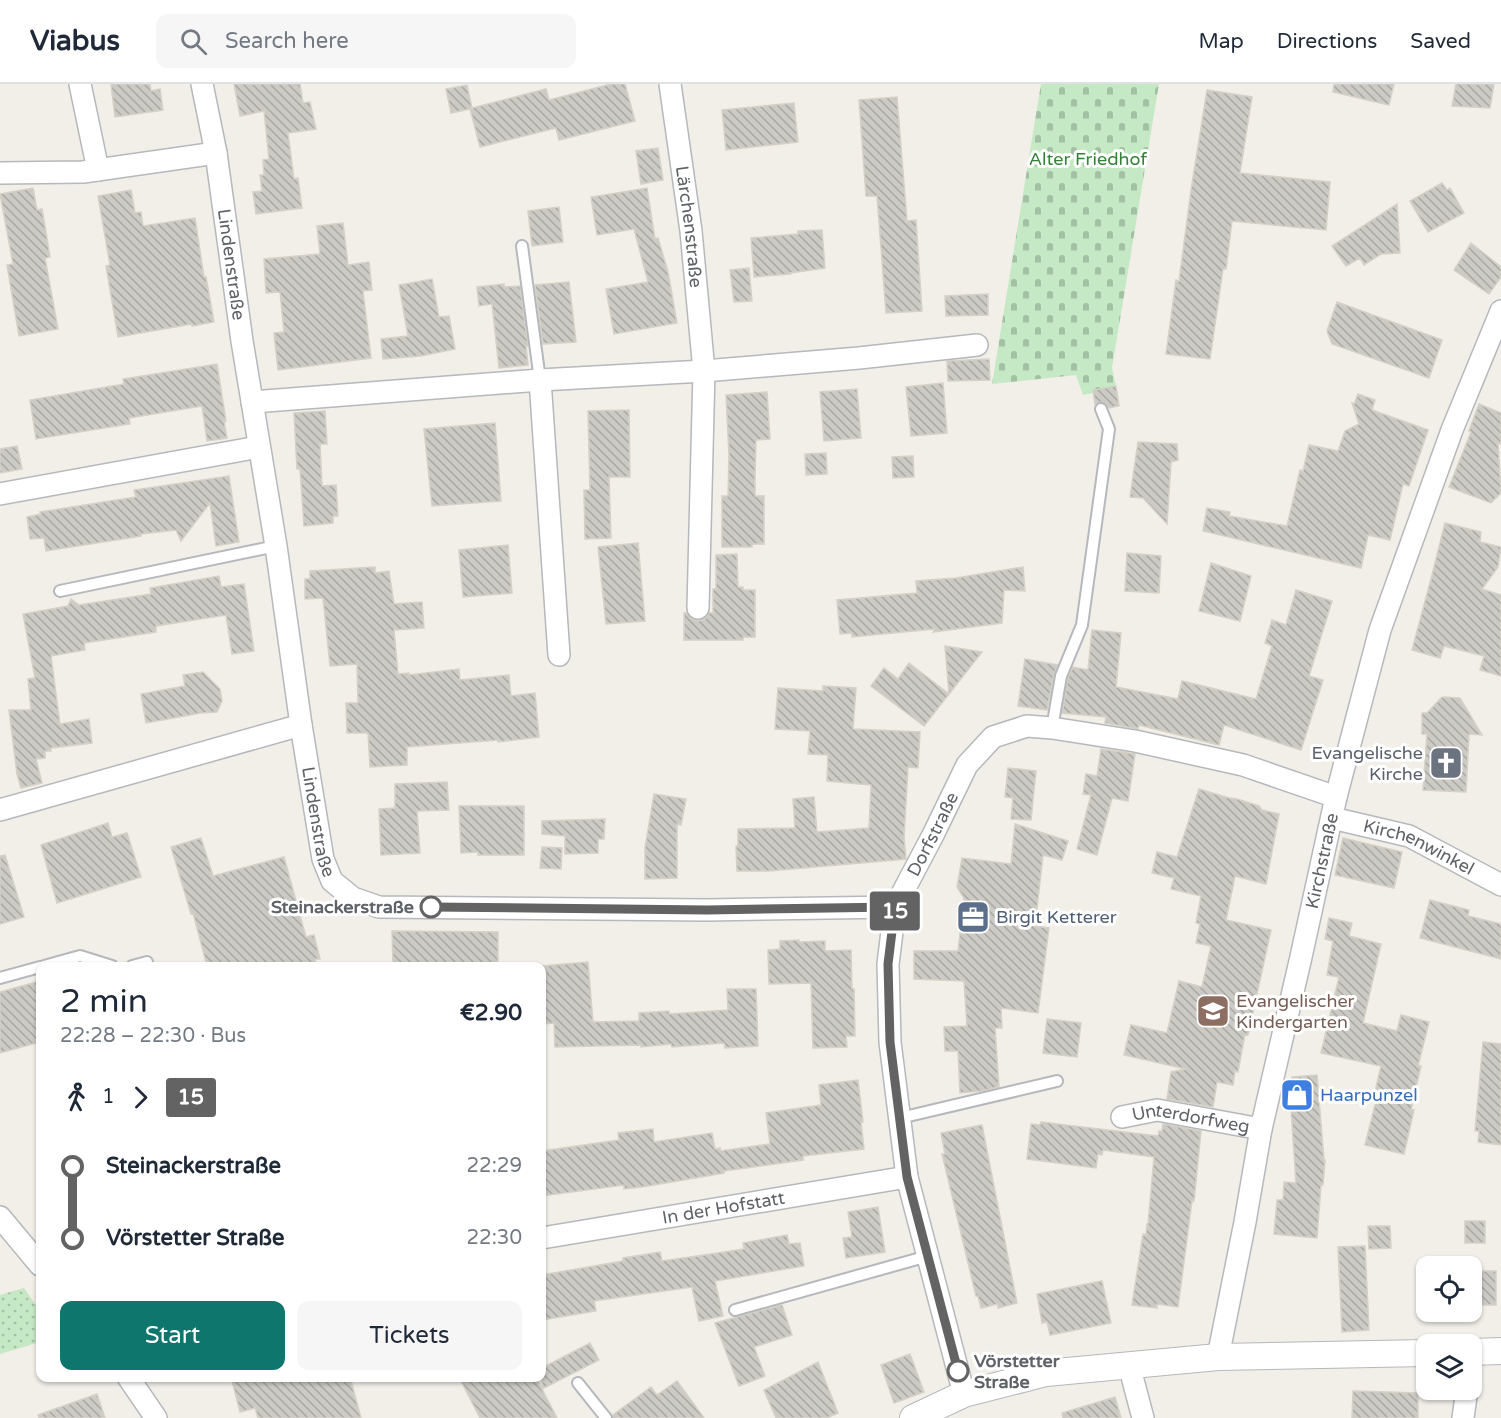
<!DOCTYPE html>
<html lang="en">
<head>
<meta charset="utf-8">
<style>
  :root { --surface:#fff; --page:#f6f6f7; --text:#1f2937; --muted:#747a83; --line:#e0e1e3; --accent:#0f766e }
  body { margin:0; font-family:"Varela Round",sans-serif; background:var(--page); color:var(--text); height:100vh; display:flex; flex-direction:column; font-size:22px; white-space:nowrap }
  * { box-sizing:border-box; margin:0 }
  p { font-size:20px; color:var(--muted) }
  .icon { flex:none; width:33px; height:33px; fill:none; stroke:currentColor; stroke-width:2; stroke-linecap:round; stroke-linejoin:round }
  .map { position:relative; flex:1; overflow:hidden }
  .side { position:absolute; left:36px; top:878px; width:510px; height:420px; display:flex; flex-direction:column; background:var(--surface); border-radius:12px; box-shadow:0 2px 4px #0004 }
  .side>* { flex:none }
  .badge { padding:0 12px; border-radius:4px; font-size:21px; line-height:39px }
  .buttons { position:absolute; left:1416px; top:1172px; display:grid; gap:12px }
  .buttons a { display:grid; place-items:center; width:66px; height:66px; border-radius:12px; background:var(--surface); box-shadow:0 2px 4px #0004; font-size:30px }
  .map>.badge { position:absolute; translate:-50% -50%; box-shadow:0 0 0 3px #fff }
  .legs { display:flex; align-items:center; gap:9px; height:66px; padding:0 24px; font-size:20px }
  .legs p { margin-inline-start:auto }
  .headline { display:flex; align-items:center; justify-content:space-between; height:102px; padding:0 24px }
  h1 { font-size:33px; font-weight:600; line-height:45px }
  .cta { display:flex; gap:12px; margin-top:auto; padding:12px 24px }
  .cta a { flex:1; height:69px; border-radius:12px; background:var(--accent); color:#fff; font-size:24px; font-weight:600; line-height:69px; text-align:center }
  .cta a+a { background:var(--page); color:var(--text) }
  ul { padding:0 24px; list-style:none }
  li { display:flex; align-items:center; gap:21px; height:72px; font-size:22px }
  li i { display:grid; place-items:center; width:9px; height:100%; margin:0 8px; background:currentColor }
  li i::after { content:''; width:15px; height:15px; margin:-8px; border:4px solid; border-radius:50%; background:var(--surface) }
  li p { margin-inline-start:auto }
  li:first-child i { background:linear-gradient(#0000 50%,currentColor 0) }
  li:last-child i { background:linear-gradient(currentColor 50%,#0000 0) }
  header { display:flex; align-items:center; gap:36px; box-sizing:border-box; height:84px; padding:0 30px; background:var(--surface); border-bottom:2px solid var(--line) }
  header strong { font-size:28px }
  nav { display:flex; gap:33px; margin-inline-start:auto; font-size:21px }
  .search { width:420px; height:54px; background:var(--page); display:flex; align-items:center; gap:15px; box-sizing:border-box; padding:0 21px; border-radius:12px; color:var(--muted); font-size:22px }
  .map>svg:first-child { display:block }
  .cemetery { fill:url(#cemetery-stones) }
  .park { fill:url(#park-dots) }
  .building { fill:url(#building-back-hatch); stroke:#d6d1c6; stroke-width:1.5 }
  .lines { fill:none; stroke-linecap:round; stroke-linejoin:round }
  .service-casing { stroke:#b5b8bc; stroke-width:14 }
  .minor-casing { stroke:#b5b8bc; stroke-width:24 }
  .tertiary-casing { stroke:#b5b8bc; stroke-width:28 }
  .service { stroke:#fff; stroke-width:10 }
  .minor { stroke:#fff; stroke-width:21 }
  .tertiary { stroke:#fff; stroke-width:26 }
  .line-1-casing { stroke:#fff; stroke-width:14 }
  .line-1 { stroke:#646363; stroke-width:9 }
  .stop-1-dot { fill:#fff; stroke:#646363; stroke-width:3 }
  .labels { text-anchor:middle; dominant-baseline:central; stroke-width:6; stroke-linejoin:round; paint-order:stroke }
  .park-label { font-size:18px; fill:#348238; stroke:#fff }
  .street-label { font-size:18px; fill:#5f6368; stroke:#fff }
  .worship-label { font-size:18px; fill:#5b616d; stroke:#fff; text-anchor:end }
  .stop-label { font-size:18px; font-weight:bold; fill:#5f6368; stroke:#fff; text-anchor:end }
  .service-label { font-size:18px; fill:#4e5e75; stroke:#fff; text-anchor:start }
  .education-label { font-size:18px; fill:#785e54; stroke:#fff; text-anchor:start }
  .shop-label { font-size:18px; fill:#366cbe; stroke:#fff; text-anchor:start }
</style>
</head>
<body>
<header>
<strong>Viabus</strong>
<div class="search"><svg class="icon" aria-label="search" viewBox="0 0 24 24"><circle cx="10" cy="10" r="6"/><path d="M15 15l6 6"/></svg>Search here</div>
<nav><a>Map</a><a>Directions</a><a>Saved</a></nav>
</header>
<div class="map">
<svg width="1501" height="1334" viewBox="0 0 1501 1334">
  <defs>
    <pattern id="cemetery-stones" width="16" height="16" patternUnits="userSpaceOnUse" patternTransform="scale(1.5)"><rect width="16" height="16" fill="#c5e8c5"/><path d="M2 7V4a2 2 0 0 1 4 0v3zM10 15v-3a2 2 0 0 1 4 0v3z" fill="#a3c0a4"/></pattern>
    <pattern id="park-dots" width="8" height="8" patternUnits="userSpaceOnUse" patternTransform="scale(1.5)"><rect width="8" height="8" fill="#c5e8c5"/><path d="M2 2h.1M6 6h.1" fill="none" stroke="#a3c0a4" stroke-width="1.8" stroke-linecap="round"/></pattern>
    <pattern id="building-back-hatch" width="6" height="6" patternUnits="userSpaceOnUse" patternTransform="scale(1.5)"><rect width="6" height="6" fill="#cccac5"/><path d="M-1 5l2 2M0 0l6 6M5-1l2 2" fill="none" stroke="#a9a8a4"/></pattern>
  </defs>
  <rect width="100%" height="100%" fill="#f1efe8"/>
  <path class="cemetery" d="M1041,0h118l-47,284 4,18 -23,4v3l-10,2 -7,-20 -84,9z"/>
  <path class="park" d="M24,1204l16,23v31l-40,12v-59z"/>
  <path class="building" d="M111,0h39l1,7 9,-2 3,21 -48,7z
    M234,0h66l3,19 7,-1 6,27 -28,4 6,46 4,-1 4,30 -46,6 -3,-22 9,-1 -2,-16h4l-1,-15 6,-1 -5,-48 -24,5z
    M611,0h14l10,37 -76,19 -3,-12 -76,19 -10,-38 -19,4 -5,-24 21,-4 5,23 74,-19 3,11z
    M1334,0h60l-5,21 -56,-13z
    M1456,0h38l-4,24 -38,-2z
    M1207,6l45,7 -12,76 90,9 -4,48 -94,-9 -6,48h-3l-13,90 -44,-5 10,-74 3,1 12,-91z
    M897,13l10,124 9,-1 6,91 -36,2 -9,-117h-11l-7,-96z
    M794,19l4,39 -72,8 -4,-40z
    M658,64l5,32 -22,4 -5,-33z
    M1442,99l5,7 3,-2 14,25 -36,19 -18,-31z
    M33,104l4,22 5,-1 4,23 4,25 -5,1 13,71 -39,7 -12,-71 6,-1 -13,-70z
    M647,104l8,51 3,-1 10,34 9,51 -63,11 -8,-45 42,-7 -14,-53 -37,6 -6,-38z
    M131,106l4,23 6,-1 2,14 52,-8 9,59h2l8,45 -22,4v-2l-74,13 -12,-71 4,-1 -12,-69z
    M1397,120l3,49 -19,1 -17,11 -4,-7 -14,8 -14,-20z
    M559,123l4,35 -31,4 -4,-35z
    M343,139l5,42 21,-3 3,28 -9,1 8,67 -93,12 -4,-37 10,-1 -4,-40 -14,1 -2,-34 56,-5 -3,-28z
    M822,146l3,38 -35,5 1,1 -37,3 -3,-39 47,-4v-3z
    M1471,159l30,24v10l-12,17 -35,-24z
    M749,184l3,33 -18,1 -4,-32z
    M432,195l7,38 10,-1 6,33 -34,7 -38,3 -2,-20 27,-3 -9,-51z
    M569,198l7,60 -33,2 -8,-59z
    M504,200v3l16,-1 8,60h-2l2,19 -29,3 -7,-64 -13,2 -2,-19z
    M988,210v21l-42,1 -1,-20z
    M1337,218l105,38 -13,38 -97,-34 -5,-13z
    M989,275l1,21 -42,1 -1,-20z
    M217,280l9,57h-2l3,17 -20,3 -5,-35 -73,12 1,6 -94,15 -6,-39 94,-16 -1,-5z
    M943,299l4,50 -36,3 -5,-49z
    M1116,302l3,20 -10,2 -3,-4 -5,-2 -6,2 -2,-14z
    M857,305l4,49 -37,3 -4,-49z
    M767,308l3,47 -14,1 -1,35v21h9v48h-12v3h-30v-51h6l1,-41 -3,-60z
    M1358,310l17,6 -3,10 56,20 -19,56 -6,-2 -13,56 -22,-5 -7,33 -158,-37 4,-23 23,4 -1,4 58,10 13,-56 3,1 6,-26 29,6 7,-20 14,-7 -7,-21 2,1z
    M1479,320l22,9v31l-3,-1 3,50 -10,10 -42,-16 22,-55 -2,-1z
    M629,326l1,67h-21l2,61 -26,1 -1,-49h6l-2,-79z
    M325,327l2,33h-7l2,42 14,-1 2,31h-5v7l-29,3 -4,-57h-3l-3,-56z
    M495,339l6,78 -69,5 -8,-77z
    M1138,358l39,2 1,16 -7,2 -4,62 -24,-26 -13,-1z
    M17,362l5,23 -22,4v-24z
    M826,369l1,21 -21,1 -1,-21z
    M913,372l1,21 -21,1 -1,-21z
    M229,392l10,66 -23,4 -6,-43 -29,38 -5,-11 -35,4v2l-95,15 -2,-13 -14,1 -3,-22 14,-3 -1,-2 96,-15 -2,-7z
    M1445,439l36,9 -1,10 21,5 -3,20 -16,22 19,6v81l-21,-6 4,-14 -40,-10 -4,12 -28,-8 19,-71z
    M638,459l7,78 -39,3 -8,-77z
    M508,461l4,48 -49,4 -4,-47z
    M1127,469l34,3 -2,37 -34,-2z
    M737,470l1,33h5v3h12v47h-12v3h-59v-27h3l5,6 6,2 7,-2 4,-6h4v-24h3v-34z
    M1211,479l40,13 -11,45 -41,-10z
    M375,483v6l14,-2 5,33 28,-2 2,26 -30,2 4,44 11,-1v2l50,-6 1,11 49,-5 2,21 24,-3 4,44 -41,5v-2l-91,7v18l-37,2 -2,-34h-21l-1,-30h12l-1,-39 -27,2 -7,-68 -18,1v-20h5v-8z
    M1023,483l2,24 -21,-1 -2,33 -69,9 2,-3 -83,8v-4l-12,1 -3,-34 80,-7 -1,-12 40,-3z
    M219,492l2,11 23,-3 10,67 -22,3 -6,-39 -70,11v6l-72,11 1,7 -34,6 9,68 29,-5 3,24 -41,5v3h-6v7l-9,1 6,24 -21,5 -4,-14 -8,-64h22l-3,-31 7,-1 -12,-64 45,-8 3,-7 8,6 72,-11 -1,-6z
    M1296,506l36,11 -23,75 14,4 -22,70 -77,-25 -5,20 -80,-20 -1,4 -33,-6 1,-6 -44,-4 6,-35 5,-11 15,3 4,-40 29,3 -5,54 62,12 4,-18 74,18 16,-53 -7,-3 7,-23 14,5z
    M945,562l37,6 -58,74 -53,-40 13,-18 14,11 11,-16 40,31z
    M1025,575l33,6 -4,9 -7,36 -29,-4z
    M203,588l17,17 2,12 -5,11 -16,1 -55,10 -5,-29 44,-8 -2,-11z
    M823,602l33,2 -3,41 67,3 -2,36 -10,-1 -4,70 2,22 -137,12h-32l-1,-25h2v-17l57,-1 -2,-29 21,-2 3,35 52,-4 2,-43 -44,-4 1,-26 -20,-1 2,-23 -35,-2 3,-41 45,3z
    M1442,613l18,1 22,37 -13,-1 -3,58 -43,-2 4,-56h-5v-21h5z
    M1101,665l34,5 -7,47 -16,-3 -15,57 -20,-6 14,-54 -8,-1 3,-20 11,2z
    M1008,684l28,3 -5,49 -20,-1 2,-21 -8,-1z
    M447,698l2,28 -32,1 3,42 -39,2 -2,-46 16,-1v-24z
    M1199,705l30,9 8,1 22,7 3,4 17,4 -13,70 -31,-8 -9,44 45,10 -23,105 -3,-1 -7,38 -3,-1 -2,14 -16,-3 -4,25 -46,-8 4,-27 15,-3 -62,-14 7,-30 36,8 12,-52 23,6 9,-41 -15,-3 4,-19 -4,-1 5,-27 -30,-7 3,-11 -22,-5 5,-21 20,5z
    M654,710l32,5 -5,26 -4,-1v54l-32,1v-31z
    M459,722h65v49h-46v-3l-17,1z
    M605,735l-1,20h-6v14l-33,1v-18l-23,-2v-13z
    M108,739l4,14 15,-4 14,44 -84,26 -16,-58z
    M1015,740l53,17 -6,19 -19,-5 -8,71 14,2 -11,85 -37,-5 1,20h-7l4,59 -18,4 -21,2 -2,-42h-13l-1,-24 23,-1 -3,-45 -50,-2v-28h44l6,-53 -7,-11 5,-29 49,6z
    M201,754l12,38 71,-19 22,80 8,-2 6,24h-5l2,7h-110l-14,-53 -2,1 -20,-67z
    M1343,754l59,14 -8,36 -59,-13z
    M542,763l20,1 -1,21 -21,-1z
    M5,771l19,62 -24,7v-68z
    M1430,816l39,10 -1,6 33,8v35l-81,-21z
    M1329,834l23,5 -3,13 32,8 -18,79 34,8 4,-16 28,7 -11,44h3l-10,44h3l-10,44 -39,-9 11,-44 -3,-1 8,-34 -60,-13 18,-76 -12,-2 6,-34 -8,-2z
    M392,847l106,1v34h-34v-2l-71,1z
    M799,856v2l26,-1v10l26,-1 1,39h2l1,47h-9l1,11 -34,1 -2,-65 -42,1 -1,-34 12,-1v-8z
    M588,878l5,60 46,-1v-8l30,-2v3l59,-4 -1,-21h29l2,57 -33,2 -1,-5 -52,4 -1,-3 -30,3v-2l-86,2 -1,-24 -12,1v-58z
    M40,897v61l-40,11v-61z
    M1047,935l34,4 -4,34 -34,-4z
    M1483,958l18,2v101l-23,-3 1,-11h-4z
    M1317,991l7,85h1l-2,25h-2l-4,53 -43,-4 3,-34h6l1,-18 12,1 -5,-74h3l-2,-32z
    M858,996l5,42h-2l3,27 -61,7v4l-79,11v2l-82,14 -18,2v-4l-82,11v-45l77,-11 -1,-7 35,-4 1,13 58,-9 3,16 5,-1v3l50,-7 -4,-31 55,-8 -2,-20z
    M1041,1038l117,14 1,-5h3l1,-7 38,7 -7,70h-2l-14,106 -21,-3v4l-25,-3 11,-71 3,1 1,-11h1l6,-67 -51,-7 -1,5 -4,-1 -2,14 -69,-9 4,-35 9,1z
    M982,1041l35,178 -19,5v-4l-17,4 -3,-12h-2l-34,-142h3l-4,-21z
    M878,1123l7,45 -39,6 -3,-20 9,-1 -4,-25z
    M1465,1137h20v22h-20z
    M1368,1142h22l1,22 -22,1z
    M787,1151l2,9 11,-1 4,23 -89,15 8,35 -24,5 -7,-34 -98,14 2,10 -54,9v-45l81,-14v-3l37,-6 2,9 49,-7 33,-5 -1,-6z
    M1365,1162l4,84 -27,2 -4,-85z
    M1472,1187h24v34h-24z
    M1102,1197l9,42 -61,12 -3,-13 -5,1 -5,-29z
    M782,1221l10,30 -38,12 11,29 -26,10 -24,-63z
    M590,1259l9,17 -57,29 15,29h-77l-21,-41h77l6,11v-20z
    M910,1270l14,38 -30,11 -13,-38z
    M818,1278l20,51 -11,5h-51l-12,-28z
    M231,1293h119l11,41h-103l-3,-10 -15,4z
    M677,1297l27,37h-91v-3l38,-28 6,8z
    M1353,1307l65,2v25h-66z
    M97,1310l8,24h-66l-1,-3z
    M1115,1313l6,21h-58l-1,-5z"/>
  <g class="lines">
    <defs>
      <path id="service" d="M522,162l18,134
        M60,507l216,-45
        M1052,644l9,-52 21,-51 27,-196 -8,-20
        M44,882l36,-10 32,10
        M132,882l15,-4
        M0,894l40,-11
        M900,1034l157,-37
        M735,1226l193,-54
        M578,1299l28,35"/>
      <g id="minor">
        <path d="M80,0l18,86"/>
        <path id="s1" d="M202,0l14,69 26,188 34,205 25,179 22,134 9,22 21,17 26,9 328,3 188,-3"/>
        <path id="s2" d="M670,0l21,147 13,140 -6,237"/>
        <path d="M0,89l83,-1 133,-19"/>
        <path d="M540,296l19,275"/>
        <path d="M252,318l288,-22 164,-9 155,-13 118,-13"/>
        <path d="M0,410l259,-47"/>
        <path d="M0,726l301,-85"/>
        <path id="s3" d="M1332,734l77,18 92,49"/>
        <path id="s4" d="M1122,1033l35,-7 104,19"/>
        <path d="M0,1133l40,48"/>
        <path id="s5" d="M542,1154l365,-61"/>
        <path id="s6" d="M1218,1273l27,-135 16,-93 40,-172 35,-160 44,-167 72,-200 49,-119"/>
        <path d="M1129,1281l14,53"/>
        <path d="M128,1293l28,41"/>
        <path id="s7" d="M964,1310l-57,-217 -17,-135 -2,-78 7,-57 38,-72 34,-70 26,-28 34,-11 25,2 83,13 108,24 93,32"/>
        <path d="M1463,1334l4,-29"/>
      </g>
      <path id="tertiary" d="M1472,1268l29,-1
        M913,1334l51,-24 82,-21 172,-16 208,-4"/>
    </defs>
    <use href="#service" class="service-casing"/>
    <use href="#minor" class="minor-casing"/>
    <use href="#tertiary" class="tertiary-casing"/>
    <use href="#service" class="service"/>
    <use href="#minor" class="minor"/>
    <use href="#tertiary" class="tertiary"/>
  </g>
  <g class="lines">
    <defs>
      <path id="line-1" d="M431,823l276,3 188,-3 -7,57 2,78 17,135 51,194"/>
    </defs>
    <use href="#line-1" class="line-1-casing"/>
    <use href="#line-1" class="line-1"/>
  </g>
  <defs>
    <symbol id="church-square" viewBox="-11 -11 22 22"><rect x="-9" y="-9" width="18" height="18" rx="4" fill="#6b7280" stroke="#fff"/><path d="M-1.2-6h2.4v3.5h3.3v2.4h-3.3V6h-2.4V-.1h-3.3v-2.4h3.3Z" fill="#fff"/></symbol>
    <symbol id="office-square" viewBox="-11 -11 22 22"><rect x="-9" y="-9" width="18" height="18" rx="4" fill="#5c6f8a" stroke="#fff"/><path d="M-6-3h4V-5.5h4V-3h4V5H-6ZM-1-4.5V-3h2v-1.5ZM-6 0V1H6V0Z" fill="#fff"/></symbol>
    <symbol id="school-square" viewBox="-11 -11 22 22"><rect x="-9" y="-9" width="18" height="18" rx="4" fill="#8d6e63" stroke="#fff"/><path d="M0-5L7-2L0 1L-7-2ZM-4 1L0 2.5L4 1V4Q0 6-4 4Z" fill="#fff"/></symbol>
    <symbol id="shop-square" viewBox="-11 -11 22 22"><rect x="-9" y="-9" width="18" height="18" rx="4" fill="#3f7fe0" stroke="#fff"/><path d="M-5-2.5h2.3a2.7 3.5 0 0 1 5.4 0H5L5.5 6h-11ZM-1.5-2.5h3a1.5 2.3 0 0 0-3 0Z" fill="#fff"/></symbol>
  </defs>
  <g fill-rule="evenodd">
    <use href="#church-square" x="1427" y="660" width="38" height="38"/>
    <use href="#office-square" x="954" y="814" width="38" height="38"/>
    <use href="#school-square" x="1194" y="908" width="38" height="38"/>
    <use href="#shop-square" x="1278" y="992" width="38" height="38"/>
  </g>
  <g class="stop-1-dot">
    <circle cx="431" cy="823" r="10"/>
    <circle cx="958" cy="1287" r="10"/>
  </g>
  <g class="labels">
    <g class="park-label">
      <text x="1088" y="75">Alter Friedhof</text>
    </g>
    <g class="street-label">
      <text stroke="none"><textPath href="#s2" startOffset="144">Lärchenstraße</textPath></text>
      <text stroke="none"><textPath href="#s1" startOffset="183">Lindenstraße</textPath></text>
      <text stroke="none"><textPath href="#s1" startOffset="747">Lindenstraße</textPath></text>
      <text stroke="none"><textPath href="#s7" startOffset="578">Dorfstraße</textPath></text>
      <text stroke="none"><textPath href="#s3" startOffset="92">Kirchenwinkel</textPath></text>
      <text stroke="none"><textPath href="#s6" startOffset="507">Kirchstraße</textPath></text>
      <text stroke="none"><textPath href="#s4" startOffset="70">Unterdorfweg</textPath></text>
      <text stroke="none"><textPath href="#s5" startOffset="184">In der Hofstatt</textPath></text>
    </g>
    <g class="worship-label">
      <text x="1423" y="669">Evangelische<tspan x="1423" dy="21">Kirche</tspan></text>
    </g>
    <g class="stop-label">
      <text x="414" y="823">Steinackerstraße</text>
      <text x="974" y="1277" text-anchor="start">Vörstetter<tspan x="974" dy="21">Straße</tspan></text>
    </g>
    <g class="service-label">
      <text x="996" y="833">Birgit Ketterer</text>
    </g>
    <g class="education-label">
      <text x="1236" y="917">Evangelischer<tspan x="1236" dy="21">Kindergarten</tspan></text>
    </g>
    <g class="shop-label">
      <text x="1320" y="1011">Haarpunzel</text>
    </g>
  </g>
</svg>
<div class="buttons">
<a><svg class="icon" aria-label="locate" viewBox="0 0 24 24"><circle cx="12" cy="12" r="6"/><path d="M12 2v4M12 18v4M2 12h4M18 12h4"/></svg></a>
<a><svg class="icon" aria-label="layers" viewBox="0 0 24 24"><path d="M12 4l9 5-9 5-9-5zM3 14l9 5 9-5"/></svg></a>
</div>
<b class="badge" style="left:895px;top:827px;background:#646363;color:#fff">15</b>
<section class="side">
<div class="headline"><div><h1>2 min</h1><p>22:28 – 22:30 · Bus</p></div><b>€2.90</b></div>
<div class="legs"><svg class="icon" aria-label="walk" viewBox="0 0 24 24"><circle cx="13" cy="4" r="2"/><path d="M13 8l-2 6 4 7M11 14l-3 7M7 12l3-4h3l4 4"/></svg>1<svg class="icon" aria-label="forward" viewBox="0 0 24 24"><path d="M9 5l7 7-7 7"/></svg><b class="badge" style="background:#646363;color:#fff">15</b></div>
<ul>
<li><i style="color:#646363"></i><b>Steinackerstraße</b><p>22:29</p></li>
<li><i style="color:#646363"></i><b>Vörstetter Straße</b><p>22:30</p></li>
</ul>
<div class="cta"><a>Start</a><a>Tickets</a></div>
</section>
</div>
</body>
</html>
